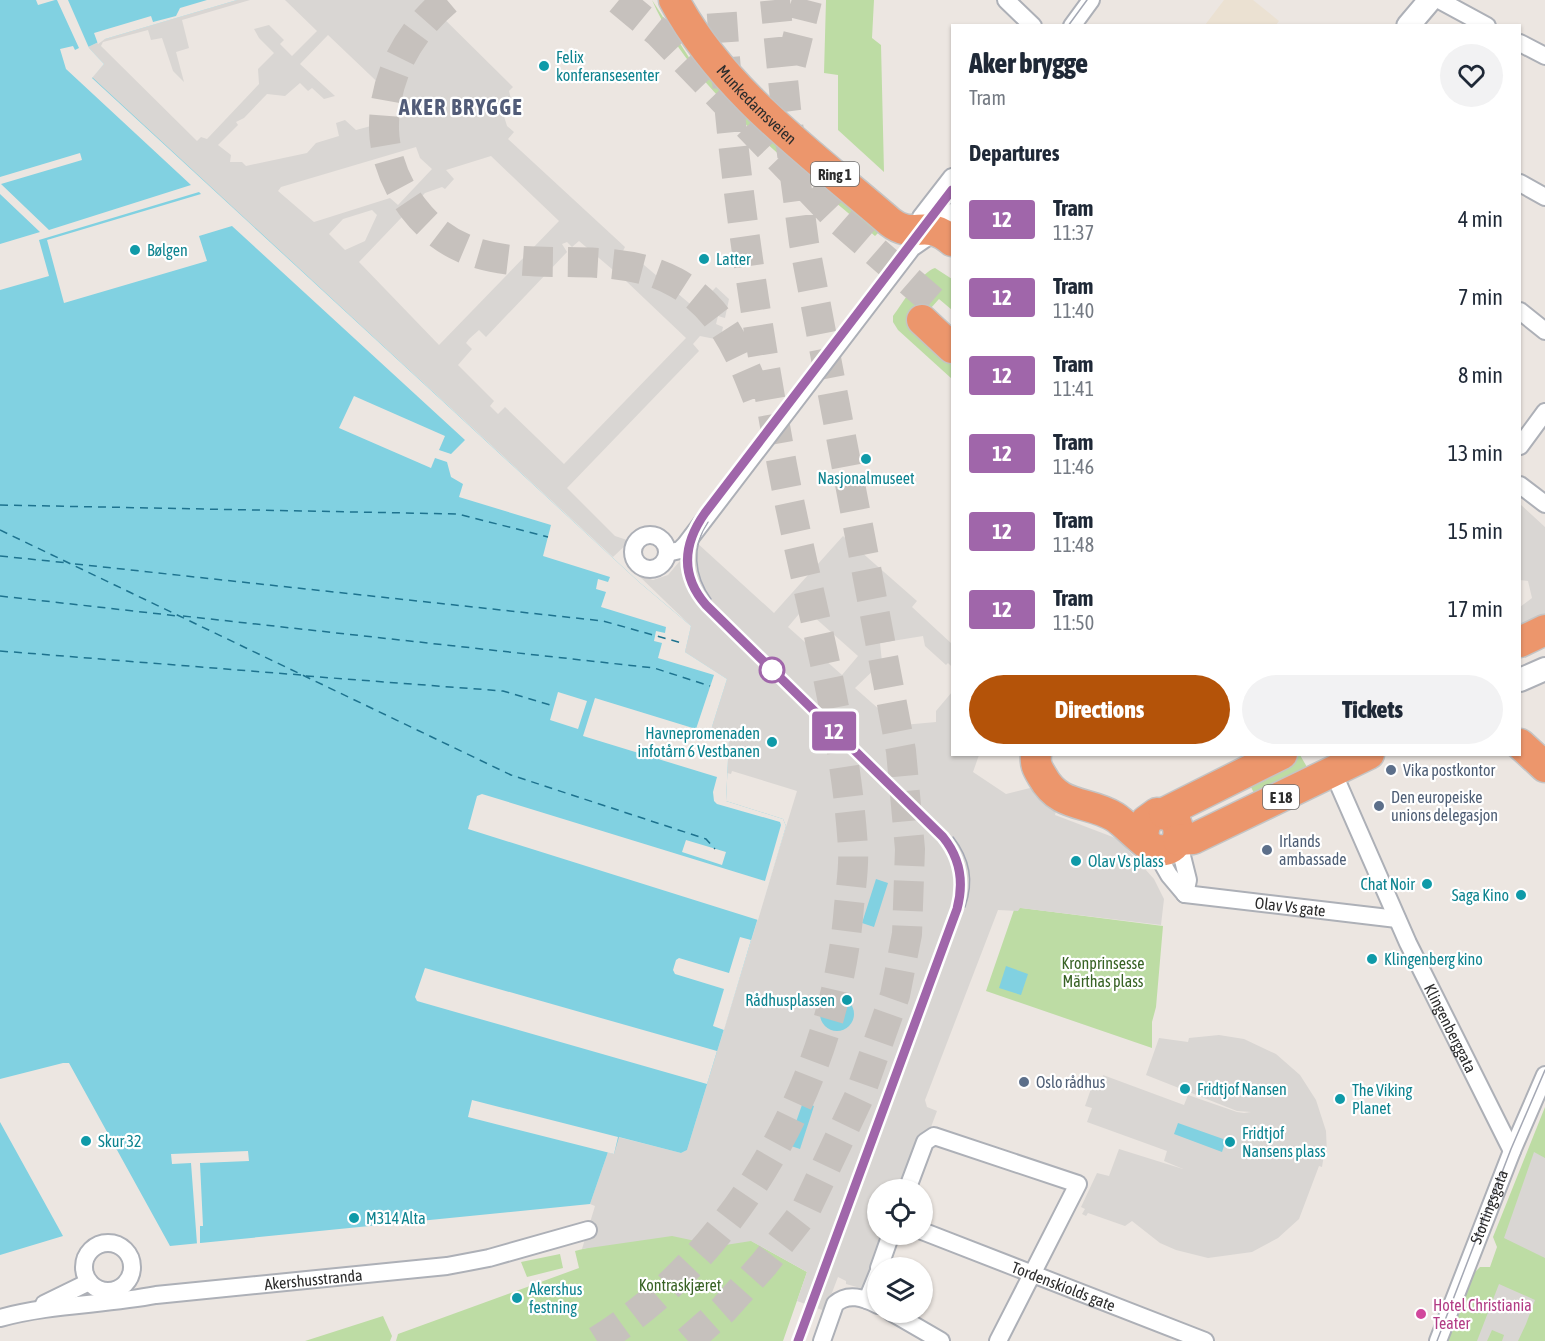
<!DOCTYPE html>
<html lang="en">
<head>
<meta charset="utf-8">
<style>
  :root { --surface:#fff; --page:#f2f2f3; --text:#1f2937; --muted:#747a83; --accent:#b45309 }
  body { margin:0; font-family:"Asap Condensed",sans-serif; background:var(--page); color:var(--text); height:100vh; display:flex; flex-direction:column; font-size:22px; white-space:nowrap }
  * { box-sizing:border-box; margin:0 }
  p { font-size:20px; color:var(--muted) }
  .icon { flex:none; width:33px; height:33px; fill:none; stroke:currentColor; stroke-width:2; stroke-linecap:round; stroke-linejoin:round }
  .map { position:relative; flex:1; overflow:hidden }
  .side { position:absolute; left:951px; top:24px; width:570px; height:732px; display:flex; flex-direction:column; background:var(--surface); border-radius:0px; box-shadow:0 2px 4px #0004 }
  .side>* { flex:none }
  .badge { padding:0 12px; border-radius:4px; font-size:21px; line-height:39px }
  .controls { position:absolute; left:867px; top:1179px; display:grid; gap:12px }
  .controls a { display:grid; place-items:center; width:66px; height:66px; border-radius:50%; background:var(--surface); box-shadow:0 2px 4px #0004; font-size:30px }
  .map>.badge { position:absolute; translate:-50% -50%; box-shadow:0 0 0 3px #fff }
  h2 { padding:0 18px; font-size:22px; line-height:54px }
  .round { display:grid; place-items:center; flex:none; width:63px; height:63px; border-radius:32px; background:var(--page) }
  .headline { display:flex; align-items:center; justify-content:space-between; height:102px; padding:0 18px }
  h1 { font-size:28px; font-weight:800; line-height:45px }
  .primary-button { display:flex; gap:12px; margin-top:auto; padding:12px 18px }
  .primary-button a { flex:1; height:69px; border-radius:36px; background:var(--accent); color:#fff; font-size:24px; font-weight:800; line-height:69px; text-align:center }
  .primary-button a+a { background:var(--page); color:var(--text) }
  ul { padding:0; list-style:none }
  li { display:flex; align-items:center; gap:18px; height:78px; padding:0 18px }
  li div { flex:1 }
  li b { display:block; font-size:22px }
  li em { font-style:normal }
  li .badge { min-width:66px; font-weight:700; text-align:center }
  .map>svg:first-child { display:block }
  .education { fill:#ebe1d2 }
  .green { fill:#bddca4 }
  .plaza { fill:#d9d6d3; fill-rule:evenodd }
  .water { fill:#81d1e1 }
  .pier { fill:#ece6e1 }
  .lines { fill:none; stroke-linecap:round; stroke-linejoin:round }
  .ferry { stroke:#1e738f; stroke-width:1.5; stroke-dasharray:8 6; stroke-linecap:butt }
  .highway-tunnel { stroke:#c6c1bd; stroke-width:30; stroke-dasharray:30 15; stroke-linecap:butt }
  .street-casing { stroke:#adb0b7; stroke-width:20 }
  .secondary-casing { stroke:#adb0b7; stroke-width:26 }
  .highway-casing { stroke:#c4c4c4; stroke-width:33 }
  .street { stroke:#fff; stroke-width:16 }
  .secondary { stroke:#fff; stroke-width:22 }
  .highway { stroke:#ec966c; stroke-width:30 }
  .tram { stroke:#a4a8b4; stroke-width:1.5 }
  .line-casing { stroke:#fff; stroke-width:14 }
  .line { stroke:#a066aa; stroke-width:9 }
  .culture-dot { fill:#0f9aa8; stroke:#fff; stroke-width:2 }
  .stop-dot { fill:#fff; stroke:#a066aa; stroke-width:3 }
  .service-dot { fill:#5c6f8a; stroke:#fff; stroke-width:2 }
  .hotel-dot { fill:#d1479c; stroke:#fff; stroke-width:2 }
  .labels { text-anchor:middle; dominant-baseline:central; stroke-width:4.5; stroke-linejoin:round; paint-order:stroke }
  .shield { fill:#fff; stroke:#6b6b6b; stroke-width:1.5 }
  .shield-label { font-size:15px; font-weight:bold; fill:#2c2c2c }
  .culture-label { font-size:16px; fill:#0d838f; stroke:#fff; text-anchor:start }
  .street-label { font-size:16px; fill:#2c2c2c; stroke:#fff }
  .service-label { font-size:16px; fill:#4e5e75; stroke:#fff; text-anchor:start }
  .park-label { font-size:16px; fill:#376224; stroke:#fff }
  .hotel-label { font-size:16px; fill:#b23c85; stroke:#fff; text-anchor:start }
  .district-label { font-size:22px; font-weight:bold; letter-spacing:1.5px; fill:#525c78; stroke:#fff }
</style>
</head>
<body>
<div class="map">
<svg width="1545" height="1341" viewBox="0 0 1545 1341">
  <rect width="100%" height="100%" fill="#ece6e1"/>
  <path class="education" d="M1224,0h29l26,21 -3,4h-71z"/>
  <path class="green" d="M652,0l38,59 191,171 -6,6c-77,-68 -181,-140 -223,-236z
    M826,0h48l-2,38 9,7 3,127 -46,-42v-55l-14,-2z
    M935,268l17,11v31l-13,-11 -24,27 37,39v14l-54,-49 -5,-8v-6c9,-12 28,-44 42,-48z
    M1300,755l11,19 -56,21 -5,-10 -52,18z
    M1015,907l148,19 -7,81 -4,15v26l-166,-57z
    M1545,1107v234h-97l25,-67 7,-7h10l7,-20 -4,-10z
    M721,1224l86,48 -24,69h-387l2,-7 181,-66 -4,-17 43,-11z
    M560,1254l3,14 -36,9 -6,-15z
    M383,1316l9,20 -2,5h-85z"/>
  <path class="plaza" d="M237,0h13l-68,20 7,28 -13,4 8,30 -11,-11 -11,-33 -11,2 -3,-10 -45,12 -2,4 96,95 4,-4 6,2 52,-55 -1,-15 16,-16 -15,-15 -5,-9 15,-4 15,15 -4,4 12,12 25,-25 -32,-31h140l88,87 -4,4 2,8 -6,2 -3,9 5,16 7,6 -6,7 117,108 -4,8 6,4 4,-5 65,55 20,-22 13,12 -4,19 -7,-2 -2,8 7,3 -3,13 -20,-4 -7,8 6,7 -132,137 48,48 15,5 -17,16 -522,-480 13,-13 -16,-17 17,-8zM328,35l84,80 -56,15 -11,-10 -9,3 3,13 -23,7 -9,10 -61,13 -4,-4h-12l1,-7 -13,-10 20,-20 -2,-3 8,-4 23,-24 18,2 15,-13 8,8 4,-3 12,11 11,-3 -35,-32zM416,147l4,11 12,11 -34,36 -8,-7 -76,24 -36,-31 3,-4zM491,156l68,65 -120,124 -80,-83 66,-69 17,-6 3,2 9,-10 -8,-9zM372,210l5,5 -12,26 -20,9 -16,-16 14,-15zM579,241l47,40 60,57 -122,126 -59,-57 -7,7 -8,-8 4,-5 -36,-36 14,-16 -6,-6 3,-4 10,-9 7,7 81,-85 -5,-8 5,-2 5,5z
    M1520,504l25,23v91l-25,12v-23l12,-9 -4,-17 -8,-1z
    M843,536l74,65 -5,6 40,37v23l-4,-4 -2,2 -21,-19 -2,-10 -43,7 2,19 -27,26 34,30 3,11 11,-4 33,-3v-11l16,-19v62l27,1 -6,17 33,22 28,-7 23,20 -2,8 63,24 36,40 10,20 -3,26 -141,-17 -2,3 -20,-1 -73,190 2,7 10,4 -6,16 -9,6 -20,56 -24,1v44l7,1 -21,54 -18,-5v-3l-8,-4 -13,34 -28,-10 10,-29 -56,-31 -32,5 -47,-10 -90,13 13,-43 -5,-2 18,-52 10,-15 63,16 6,-3 110,-359 -65,-20 -1,3 -12,-3 -9,-38 17,-54 -42,-27 6,-26 -54,-52 16,6 15,-5 28,-33 78,71zM804,608l54,48 -16,19 -54,-48z
    M1219,1035l25,4 32,15 24,21 16,25 10,31 1,23 -3,1 -2,12 -3,-1 -20,53 -21,19 -26,14 -44,6 -32,-8 -16,-7 -28,-22 -7,5 -37,-13 -2,3 -4,-2 3,-5 -4,-2 16,-34 12,3 10,-27 64,20 -19,-8 3,-10 -80,-29 5,-14 -7,-2 8,-23 7,3 3,-11 81,30 4,-10 49,17 7,1 7,-1 -14,-1 -91,-36 13,-37 29,4 1,-4z
    M1534,1152l11,6v100l-41,-20z
    M1499,1284l36,16 -9,24 -8,17h-16l2,-6 -12,-5 -5,11h-10z"/>
  <path class="water" d="M0,0h36l2,5 17,-5h182l-132,39 -17,8 16,17 -12,13 547,505 52,44 -6,26 42,27 -17,54 19,6 -3,62 57,18 3,7 -99,324 -6,3 -62,-16 -5,17 -6,-2 -18,52 -420,42 -101,-183h-6l-63,16z
    M876,879l12,4 -14,44 -12,-4z
    M1006,966l22,8 -7,21 -22,-7z
    M820 1014a17 17 0 1 1 34 0a17 17 0 1 1-34 0Z
    M803,1102l11,4 -14,43 -12,-4z
    M0,1122l63,114 -63,19z
    M1178,1123l48,17 -4,12 -48,-18z"/>
  <path class="pier" d="M57,0h11l21,48 15,16 -12,14 547,504 52,44 -6,26 42,27 -17,54 19,6 -3,62 57,18 3,7 -28,94 -290,-91 9,-33 5,-2 283,87 16,-56 -1,-3 -63,-18 -3,-3 -1,-9 4,-15 -134,-41 12,-38 101,31 18,-54 -56,-17 4,-15 -8,-2 2,-10 9,2 1,-6 -65,-20 5,-15 -10,-3 2,-10 10,3 2,-5 -67,-21 8,-31 -92,-28 4,-13 -12,-7 -4,-15 -12,-4 -4,10 -92,-40 15,-32 91,40 -6,14 12,4 14,-14 -233,-214 -33,10 8,25 -143,42 -17,-63 154,-46 -2,-2 -160,48 10,36 -49,14v-46l40,-12 -40,-38v-17l80,-24 2,7 -81,24 48,46 142,-45 -125,-116 -6,-20 13,-3 2,4 4,-2z
    M207,0h30l-132,39 -7,5 -4,-11 57,-17 2,6 23,-6 4,-8z
    M558,692l29,9 -9,28 -28,-9z
    M686,840l40,12 -4,13 -40,-13z
    M740,937l11,3 -27,90 -11,-4 11,-37 -49,-15 -2,-4 3,-10 3,-2 50,15z
    M425,968l292,83 -10,33 -290,-83 -2,-4z
    M472,1100l146,37 -4,17 -146,-37z
    M248,1151l1,10 -49,2 3,63h-3v18h-3l-6,-81 -19,1 -1,-10z"/>
  <g class="lines">
    <path class="ferry" d="M0,505l458,9 90,23
      M0,530l511,245 195,64 9,10
      M0,556l68,7
      M75,564l528,57 79,22
      M0,596l178,20
      M183,616l471,52 56,18
      M0,651l301,24
      M306,676l197,15 51,15"/>
    <path class="highway-tunnel" d="M447,0c-39,33 -64,78 -63,130 1,28 13,57 30,79 69,89 176,27 261,73 47,25 66,73 84,120
      M619,0l40,33 179,186 98,85
      M791,64l16,-64
      M597,1341c144,-89 240,-269 252,-435 2,-19 5,-39 4,-58 -8,-129 -47,-255 -71,-383 -28,-154 -52,-308 -61,-465
      M688,1341l35,-31 41,-46 41,-53 54,-114 36,-102 12,-61 3,-85 -9,-98 -97,-508 -18,-134 -11,-109"/>
    <defs>
      <g id="street">
        <path d="M1006,0l27,26"/>
        <path d="M1439,0l48,26"/>
        <path d="M1072,26l19,-26"/>
        <path d="M1520,43l25,13"/>
        <path d="M1520,183l25,14"/>
        <path d="M915,236l6,-19 31,-40"/>
        <path d="M1520,311l25,20"/>
        <path d="M1520,446l25,-34"/>
        <path d="M1520,485l25,19"/>
        <circle cx="650" cy="552" r="17"/>
        <path d="M667,553l13,-3 5,-5 227,-297 26,-18 14,-18"/>
        <path id="s1" d="M1333,772l75,171 104,208"/>
        <path d="M1178,840l10,40 -3,14"/>
        <path d="M1154,849l15,26 16,19"/>
        <path id="s2" d="M1185,894l212,25"/>
        <path d="M907,1190l18,-48 9,-6 144,48 -80,157"/>
        <path id="s3" d="M922,1231l283,110"/>
        <circle cx="108" cy="1267" r="24"/>
        <path d="M879,1268l12,-34"/>
        <path d="M867,1300l11,-27"/>
        <path d="M44,1304l45,-22"/>
        <path d="M891,1312l50,29"/>
        <path id="s4" d="M0,1318c51,-14 103,-13 156,-23l291,-29 42,-8 99,-28"/>
        <path d="M822,1341l13,-37c13,-12 29,-6 43,1"/>
        <path d="M1438,1341l74,-190 33,-76"/>
      </g>
      <path id="secondary" d="M1408,26l22,-26
        M1520,680l25,-11"/>
      <g id="highway">
        <path id="s5" d="M674,0c49,92 139,155 216,222 24,19 35,-5 62,19"/>
        <path d="M922,320l30,28"/>
        <path d="M1520,642l25,-12"/>
        <path d="M1520,744l25,23"/>
        <path d="M1036,754c-1,10 1,14 6,22 18,33 45,24 73,41 11,7 32,31 43,33 22,3 26,-22 13,-34l-14,-3 -11,8 -3,13 2,6"/>
        <path d="M1164,813l118,-59"/>
        <path d="M1178,840l15,-1 176,-85"/>
      </g>
    </defs>
    <use href="#street" class="street-casing"/>
    <use href="#secondary" class="secondary-casing"/>
    <use href="#highway" class="highway-casing"/>
    <use href="#street" class="street"/>
    <use href="#secondary" class="secondary"/>
    <use href="#highway" class="highway"/>
    <g class="tram">
      <path d="M1068,26l19,-26"/>
      <path d="M708,522c-17,24 -14,54 3,77"/>
      <path d="M953,837c17,22 21,44 12,70"/>
      <path d="M798,1341l159,-431c7,-27 4,-51 -14,-73l-237,-232c-26,-30 -23,-61 -1,-92l247,-323"/>
      <path id="s6" d="M1437,1341l74,-192 34,-79"/>
    </g>
  </g>
  <g class="lines">
    <defs>
      <path id="line" d="M798,1341l159,-432c7,-26 4,-50 -14,-72l-237,-232c-26,-30 -23,-61 -1,-92l247,-323"/>
    </defs>
    <use href="#line" class="line-casing"/>
    <use href="#line" class="line"/>
  </g>
  <g class="culture-dot">
    <circle cx="544" cy="66" r="6"/>
    <circle cx="135" cy="250" r="6"/>
    <circle cx="704" cy="259" r="6"/>
    <circle cx="866" cy="459" r="6"/>
    <circle cx="772" cy="742" r="6"/>
    <circle cx="1076" cy="861" r="6"/>
    <circle cx="1427" cy="884" r="6"/>
    <circle cx="1521" cy="895" r="6"/>
    <circle cx="1372" cy="959" r="6"/>
    <circle cx="847" cy="1000" r="6"/>
    <circle cx="1185" cy="1089" r="6"/>
    <circle cx="1340" cy="1099" r="6"/>
    <circle cx="86" cy="1141" r="6"/>
    <circle cx="1230" cy="1142" r="6"/>
    <circle cx="354" cy="1218" r="6"/>
    <circle cx="517" cy="1298" r="6"/>
  </g>
  <circle class="stop-dot" cx="772" cy="670" r="12"/>
  <g class="service-dot">
    <circle cx="1391" cy="770" r="6"/>
    <circle cx="1379" cy="806" r="6"/>
    <circle cx="1267" cy="850" r="6"/>
    <circle cx="1024" cy="1082" r="6"/>
  </g>
  <circle class="hotel-dot" cx="1421" cy="1314" r="6"/>
  <g class="labels">
    <g class="shield">
      <rect x="811" y="162" width="48" height="24" rx="4.5"/>
      <rect x="1263" y="785" width="36" height="24" rx="4.5"/>
    </g>
    <g class="shield-label">
      <text x="835" y="174">Ring 1</text>
      <text x="1281" y="797">E 18</text>
    </g>
    <g class="culture-label">
      <text x="556" y="57">Felix<tspan x="556" dy="18">konferansesenter</tspan></text>
      <text x="147" y="250">Bølgen</text>
      <text x="716" y="259">Latter</text>
      <text x="866" y="478" text-anchor="middle">Nasjonalmuseet</text>
      <text x="760" y="733" text-anchor="end">Havnepromenaden<tspan x="760" dy="18">infotårn 6 Vestbanen</tspan></text>
      <text x="1088" y="861">Olav Vs plass</text>
      <text x="1415" y="884" text-anchor="end">Chat Noir</text>
      <text x="1509" y="895" text-anchor="end">Saga Kino</text>
      <text x="1384" y="959">Klingenberg kino</text>
      <text x="835" y="1000" text-anchor="end">Rådhusplassen</text>
      <text x="1197" y="1089">Fridtjof Nansen</text>
      <text x="1352" y="1090">The Viking<tspan x="1352" dy="18">Planet</tspan></text>
      <text x="1242" y="1133">Fridtjof<tspan x="1242" dy="18">Nansens plass</tspan></text>
      <text x="98" y="1141">Skur 32</text>
      <text x="366" y="1218">M314 Alta</text>
      <text x="529" y="1289">Akershus<tspan x="529" dy="18">festning</tspan></text>
    </g>
    <g class="street-label">
      <text stroke="none"><textPath href="#s5" startOffset="134">Munkedamsveien</textPath></text>
      <text stroke="none"><textPath href="#s2" startOffset="106">Olav Vs gate</textPath></text>
      <text stroke="none"><textPath href="#s1" startOffset="282">Klingenberggata</textPath></text>
      <text stroke="none"><textPath href="#s6" startOffset="144">Stortingsgata</textPath></text>
      <text stroke="none"><textPath href="#s4" startOffset="316">Akershusstranda</textPath></text>
      <text stroke="none"><textPath href="#s3" startOffset="152">Tordenskiolds gate</textPath></text>
    </g>
    <g class="service-label">
      <text x="1403" y="770">Vika postkontor</text>
      <text x="1391" y="797">Den europeiske<tspan x="1391" dy="18">unions delegasjon</tspan></text>
      <text x="1279" y="841">Irlands<tspan x="1279" dy="18">ambassade</tspan></text>
      <text x="1036" y="1082">Oslo rådhus</text>
    </g>
    <g class="park-label">
      <text x="1103" y="963">Kronprinsesse<tspan x="1103" dy="18">Märthas plass</tspan></text>
      <text x="680" y="1285">Kontraskjæret</text>
    </g>
    <g class="hotel-label">
      <text x="1433" y="1305">Hotel Christiania<tspan x="1433" dy="18">Teater</tspan></text>
    </g>
    <g class="district-label">
      <text x="461" y="107">AKER BRYGGE</text>
    </g>
  </g>
</svg>
<div class="controls">
<a><svg class="icon" aria-label="locate" viewBox="0 0 24 24"><circle cx="12" cy="12" r="6"/><path d="M12 2v4M12 18v4M2 12h4M18 12h4"/></svg></a>
<a><svg class="icon" aria-label="layers" viewBox="0 0 24 24"><path d="M12 4l9 5-9 5-9-5zM3 14l9 5 9-5"/></svg></a>
</div>
<b class="badge" style="left:834px;top:731px;background:#a066aa;color:#fff">12</b>
<section class="side">
<div class="headline"><div><h1>Aker brygge</h1><p>Tram</p></div><a class="round"><svg class="icon" aria-label="heart" viewBox="0 0 24 24"><path d="M12 20l-8-8c-3-5 5-10 8-4 3-6 11-1 8 4z"/></svg></a></div>
<h2>Departures</h2>
<ul>
<li><span class="badge" style="background:#a066aa;color:#fff">12</span><div><b>Tram</b><p>11:37</p></div><em>4 min</em></li>
<li><span class="badge" style="background:#a066aa;color:#fff">12</span><div><b>Tram</b><p>11:40</p></div><em>7 min</em></li>
<li><span class="badge" style="background:#a066aa;color:#fff">12</span><div><b>Tram</b><p>11:41</p></div><em>8 min</em></li>
<li><span class="badge" style="background:#a066aa;color:#fff">12</span><div><b>Tram</b><p>11:46</p></div><em>13 min</em></li>
<li><span class="badge" style="background:#a066aa;color:#fff">12</span><div><b>Tram</b><p>11:48</p></div><em>15 min</em></li>
<li><span class="badge" style="background:#a066aa;color:#fff">12</span><div><b>Tram</b><p>11:50</p></div><em>17 min</em></li>
</ul>
<div class="primary-button"><a>Directions</a><a>Tickets</a></div>
</section>
</div>
</body>
</html>
